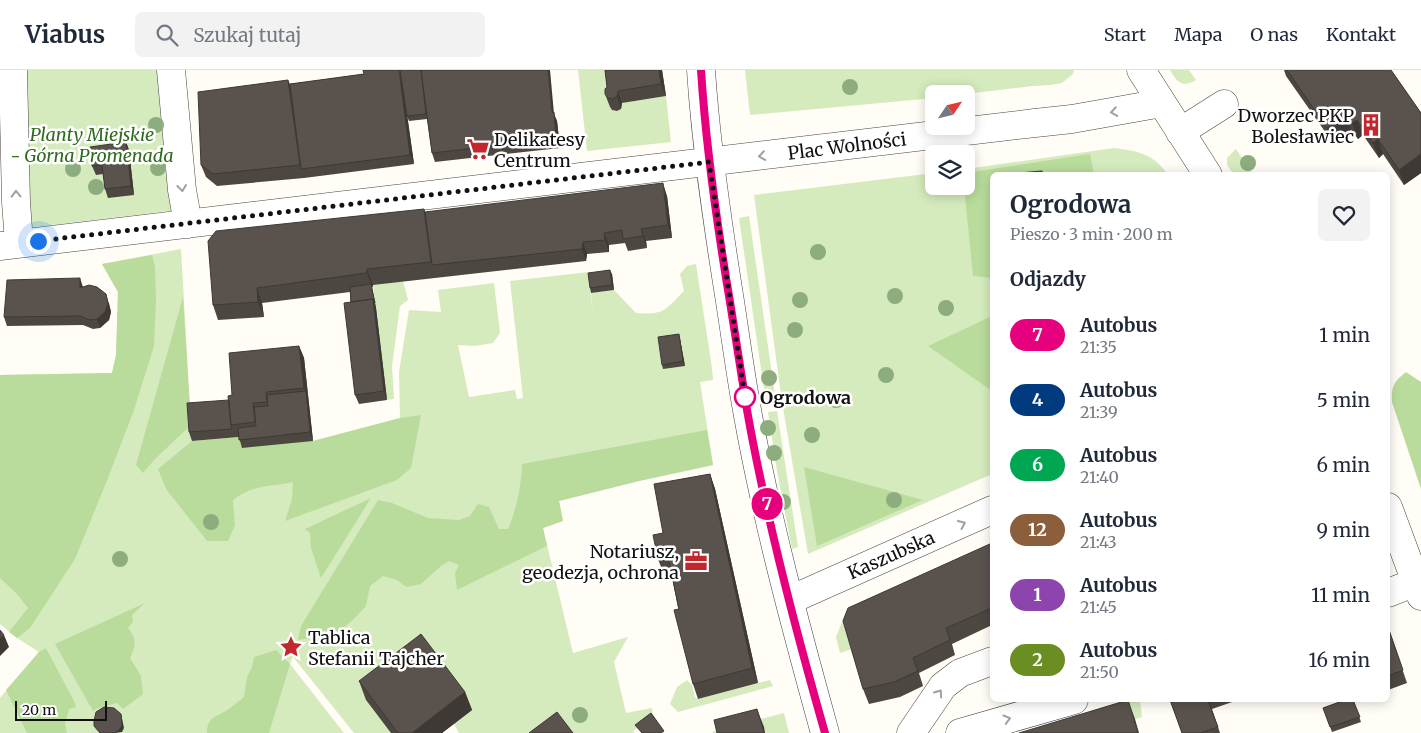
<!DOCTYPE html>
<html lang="pl">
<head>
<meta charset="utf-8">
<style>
  :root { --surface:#fff; --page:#f2f2f3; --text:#1f2937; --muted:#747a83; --line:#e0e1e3 }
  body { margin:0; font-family:Merriweather,serif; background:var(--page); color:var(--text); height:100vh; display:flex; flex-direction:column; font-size:19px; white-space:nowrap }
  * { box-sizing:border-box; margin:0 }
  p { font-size:16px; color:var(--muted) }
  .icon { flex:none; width:28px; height:28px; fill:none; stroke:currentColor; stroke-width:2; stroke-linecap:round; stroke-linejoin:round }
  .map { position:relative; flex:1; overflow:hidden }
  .panel { position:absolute; left:990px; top:102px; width:400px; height:530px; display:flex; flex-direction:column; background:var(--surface); border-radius:8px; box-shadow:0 2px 12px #0003 }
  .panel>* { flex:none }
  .badge { padding:0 10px; border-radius:16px; font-size:18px; line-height:32px }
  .needle { width:32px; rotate:55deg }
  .tools { position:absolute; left:925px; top:15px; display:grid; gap:10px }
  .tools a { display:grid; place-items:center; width:50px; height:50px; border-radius:8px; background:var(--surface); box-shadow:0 2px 12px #0003; font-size:25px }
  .scale { position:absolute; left:15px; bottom:12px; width:92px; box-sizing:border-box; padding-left:5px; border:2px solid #111; border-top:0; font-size:14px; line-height:18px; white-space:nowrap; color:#111; -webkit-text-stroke:4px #fff; paint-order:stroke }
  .you { position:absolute; width:25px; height:25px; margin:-12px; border:4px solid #fff; border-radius:50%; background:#1a73e8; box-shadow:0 0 0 8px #1a73e833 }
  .map>.badge { position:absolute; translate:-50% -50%; box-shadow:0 0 0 2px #fff }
  h2 { padding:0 20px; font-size:19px; line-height:45px }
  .round { display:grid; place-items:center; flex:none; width:52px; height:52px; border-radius:8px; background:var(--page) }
  .headline { display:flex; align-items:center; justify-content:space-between; height:85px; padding:0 20px }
  h1 { font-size:24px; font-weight:700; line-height:38px }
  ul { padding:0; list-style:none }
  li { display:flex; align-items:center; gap:15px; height:65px; padding:0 20px }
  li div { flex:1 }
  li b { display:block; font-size:19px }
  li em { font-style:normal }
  li .badge { min-width:55px; font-weight:700; text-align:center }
  header { display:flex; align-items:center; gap:30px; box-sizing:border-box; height:70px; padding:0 25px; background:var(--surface); border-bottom:1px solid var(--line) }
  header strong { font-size:24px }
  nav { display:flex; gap:28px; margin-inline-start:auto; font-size:18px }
  .search { width:350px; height:45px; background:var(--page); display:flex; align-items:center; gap:12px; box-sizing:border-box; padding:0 18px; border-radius:8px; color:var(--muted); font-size:19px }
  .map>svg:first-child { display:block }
  .green { fill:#d5ebbd }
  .forest { fill:#b9dc9c }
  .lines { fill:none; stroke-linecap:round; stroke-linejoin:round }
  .minor-casing { stroke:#444; stroke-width:29 }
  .minor { stroke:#fff; stroke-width:28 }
  .tree { fill:#8dad7f }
  .wall { fill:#4d4742 }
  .shaded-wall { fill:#3f3936 }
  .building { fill:#5a524d; stroke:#3f3936 }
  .oneway { stroke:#a0a0a0 }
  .line-casing { stroke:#fff; stroke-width:11 }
  .line { stroke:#e6007e; stroke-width:8 }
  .walk { stroke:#111; stroke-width:5; stroke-dasharray:0 9 }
  .stop-dot { fill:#fff; stroke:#e6007e; stroke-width:2.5 }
  .labels { text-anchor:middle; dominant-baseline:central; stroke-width:5; stroke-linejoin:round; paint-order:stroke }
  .poi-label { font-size:18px; fill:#111; stroke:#fff; text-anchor:end }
  .park-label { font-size:18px; font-style:italic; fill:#2f6b1f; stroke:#fff }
  .street-label { font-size:18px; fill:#111; stroke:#fff }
  .stop-label { font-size:18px; font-weight:bold; fill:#111; stroke:#fff; text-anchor:start }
</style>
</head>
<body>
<header>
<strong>Viabus</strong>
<div class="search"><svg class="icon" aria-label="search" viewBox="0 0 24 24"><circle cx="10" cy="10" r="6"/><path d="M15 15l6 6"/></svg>Szukaj tutaj</div>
<nav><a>Start</a><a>Mapa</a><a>O nas</a><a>Kontakt</a></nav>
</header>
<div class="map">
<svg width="1421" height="663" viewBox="0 0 1421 663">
  <rect width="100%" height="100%" fill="#fffdf5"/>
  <path class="green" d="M13,0h158l14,139 -166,20z
    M578,0h29l3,37 2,3 5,1 4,-2 1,-6 44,-7 5,46 -84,9z
    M745,0h329l-1,4 -11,9 -12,2 -17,1 -67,8h-32v4l-184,17z
    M1170,0h19l7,10c-14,8 -19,2 -26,-10z
    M1114,78c24,3 40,6 54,27h-176v299l-184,80 -26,-152 -28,-207 180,-22v13h32v-17z
    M1236,79l17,26h-19l-7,-10v-7z
    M749,146l26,179 -10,1 -26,-178z
    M181,179l11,192 51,7 70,-7 87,-23 -1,-46 10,-62 32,2 -3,-22 56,-7 6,50 -7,10 -18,3 -17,-1 11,52 46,-7 2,9 6,-1 -13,-117 78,-9 5,41 -2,-20 23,-3 22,23c29,2 28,-2 48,-22l-4,-17 7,-8 9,-2 16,104 1,12 -13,2 13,83 -74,16 -80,20 4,20 -20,7 30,125 55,-16 -14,25 12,51 26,-5 1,10 -20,13 1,2h-175l-5,-9 -63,9h-37l-61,-76 -3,7 54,69h-344v-35l39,-46 -22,-14 -17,-14v-249l112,-2 4,-18 2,-63 -16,-28z
    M403,211l5,19 -8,6 -8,60 2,33 -7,1 -14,-115z
    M777,341l21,136 -6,2 -15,-78 -9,-59z
    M846,542l6,37 -12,4 -4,-16z
    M687,610l5,5 3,12 3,2 72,-19 3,6 -95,26 -8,-8 7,-17z
    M1129,630h11l2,17 -34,10 -2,-20z
    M784,643l5,20h-77l2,-2z"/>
  <path class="forest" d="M1090,84l4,21h-102v103l-19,-2 -9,-90h2v-13z
    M152,185l3,12 1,33 -2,46 -20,64 -26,68 -33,81 -45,69 -13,10 -8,-6 19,-24 -11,-14 -17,-16v-203l112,-2 4,-18 2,-63 -16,-28z
    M183,227l8,128 -36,34 -12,14 -7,-8z
    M992,246v75l-64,-45z
    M1406,302l15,10v107l-29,-87c-1,-15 2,-21 14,-30z
    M421,345l-10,53 -14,12 -112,41 7,-22 1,-17c-23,5 -42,3 -60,18l2,25 -7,16h-21l-41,-52 -8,-20 34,-28 49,-4 72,4 87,-23z
    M707,360l6,35 -74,16 -80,20 4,20 -20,7 4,18 -90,44 -2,-17 4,-8 -10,-4 -8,5 -20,18 -15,3 -9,-7 -14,-4 -13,10 -4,20 -11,12 -19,16 -38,6 3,-14 77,-126 14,3 36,15 31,2 11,-4 8,-12 11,3 10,22h9c9,-21 13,-42 14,-65z
    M804,397l119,33 -106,46z
    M371,428l-50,80 -10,-30 -1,-15 -5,-4z
    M145,533l-13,12 1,7 -5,6c9,11 8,18 2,30l11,18 2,18 -20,15 -6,-6 -19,5 -5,3 -38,-67z
    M46,578l28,53 2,6 -7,2 -4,16 2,8h-40l-21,-43 33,-38z
    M276,580l14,14 -21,69h-62c0,-14 6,-15 17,-21 7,-4 13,-10 20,-15l3,-20 5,-10 2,-10z"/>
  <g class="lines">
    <defs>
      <path id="minor" d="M13,0l3,132 3,41
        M171,0l11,120 6,34
        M701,0c5,76 16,150 28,225 6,38 11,77 18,115 19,108 49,218 78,323
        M1141,0l67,105
        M1180,62l44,-28
        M0,176l1035,-123 37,-4 90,-16
        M1388,437l33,89
        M1388,523l28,-11
        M790,530l202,-90
        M911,663l32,-47 17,-13 32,-12
        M960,663l114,-33"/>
    </defs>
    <use href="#minor" class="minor-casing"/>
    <use href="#minor" class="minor"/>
  </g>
  <g class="tree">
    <circle cx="850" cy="17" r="8"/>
    <circle cx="156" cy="55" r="8"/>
    <circle cx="1248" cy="93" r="8"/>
    <circle cx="158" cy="98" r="8"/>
    <circle cx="73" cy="99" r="8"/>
    <circle cx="96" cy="117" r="8"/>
    <circle cx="818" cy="182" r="8"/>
    <circle cx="895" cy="226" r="8"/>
    <circle cx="800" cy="230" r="8"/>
    <circle cx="946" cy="238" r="8"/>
    <circle cx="795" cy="260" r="8"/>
    <circle cx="886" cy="305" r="8"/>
    <circle cx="769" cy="308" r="8"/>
    <circle cx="836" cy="330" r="8"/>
    <circle cx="768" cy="358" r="8"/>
    <circle cx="812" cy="365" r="8"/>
    <circle cx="774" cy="383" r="8"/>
    <circle cx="894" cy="430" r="8"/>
    <circle cx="783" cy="432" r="8"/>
    <circle cx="211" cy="452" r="8"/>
    <circle cx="120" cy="489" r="8"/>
    <circle cx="580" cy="645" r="8"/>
  </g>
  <path class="wall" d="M605,0h57l4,26 -44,7 -1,6 -4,2 -5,-1 -2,-3 -5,-13 2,-7z
    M1284,0h107l30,43v60l-17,12 -21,-31 -4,4 -16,-23 -5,4 -7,-9 -18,13 -47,-67z
    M364,4l190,40 3,7 3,27 -125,14 -3,-9 -5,-34 -18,2 -2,-5 7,48 -110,14 -87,8 -11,-9 -5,-12 87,-85 2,4z
    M126,72l3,8 5,45 -26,3 -3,-9 -2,-15 -7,1 -4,-9z
    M667,126l5,42 -26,3 1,7 -19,3 -3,-8 -16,2v7l-22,2 -1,7 -213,24 -1,3 4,20 11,92 -28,4 -4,-9 -5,-103 -88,11 2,14 -46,3 -5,-15 211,-96 1,3z
    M612,204l2,16 -23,3 -1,-5z
    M83,217l26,16 2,9 -2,8 -9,8 -7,1 -10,-4 -76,1 -3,-9z
    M680,269l5,27 -22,3 -1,-4z
    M299,276l5,12 9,83 -71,7 -3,-11 -47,4 -3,-9 40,-32 3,-5z
    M710,404l5,15 43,194 -60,16 -5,-15 -22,-112 -7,3 -6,-16 5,-26z
    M992,473v82l-40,19 3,11 -36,18 4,13 -23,11 -31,7 -6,-15z
    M1388,557l19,56 -19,7z
    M359,611l106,11 7,18 -30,23h-51l-25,-33z
    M1170,630h65v1l-23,8 8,24h-38z
    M1342,630h17l-5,2 7,20 -29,10 -9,-24 19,-7z"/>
  <path class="shaded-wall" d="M399,0h2l13,94 -4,-9z
    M548,0h2l4,44 3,7 3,27 -4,-9 -4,-26z
    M659,0h3l4,26 -5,-12z
    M618,21l4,12 -1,6 -4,-13z
    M1346,45l5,15 -18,13 -6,-15z
    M1357,50l6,15 -5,4 -6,-16z
    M1378,69l5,15 -4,4 -6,-15z
    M126,72l3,8 5,45 -3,-9z
    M1421,84v19l-17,12 -5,-15z
    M663,113l4,13 5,42 -4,-13z
    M641,159l5,12 1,7 -4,-12z
    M604,163l5,12v7l-4,-12z
    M583,172l4,12 -1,7 -4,-12z
    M367,199l6,16 -1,3 4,20 11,92 -3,-9 -13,-107 -4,-11z
    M610,200l2,4 2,16 -2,-5z
    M80,208l3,9 -3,1z
    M257,218l5,15 2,14 -6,-15z
    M106,224l5,18 -2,8 -9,8 -3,-9z
    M679,264l1,5 5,27 -2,-5z
    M299,276l5,12 9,83 -3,-9 -4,-41 -2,-3z
    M710,404l5,15 43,194 -6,-15z
    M4,565l5,12 -9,9v-17z
    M465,622l7,18 -30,23h-30z
    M1128,630l7,19 4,14h-1z
    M757,639l7,18 1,6h-1z
    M121,644l3,14 -2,4 -7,1z"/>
  <path class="building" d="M363,0h36l11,85 -109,14 -11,-85 74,-10z
    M400,0h21l5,44 -19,2z
    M421,0h127l4,43 2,-1 2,27 -124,14z
    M605,0h54l2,14 -43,7 -1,5 -4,3 -5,-1 -3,-4v-5l2,-2z
    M1287,0h104l30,43v41l-22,16 -21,-31 -5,4 -16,-23 -5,3 -6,-8 -19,13z
    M288,10l12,85 -87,9 -12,-9 -3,-73z
    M126,72l5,44 -26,3 -3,-24 -10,1 -2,-19z
    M1042,101l1,4h-37v-1z
    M663,113l5,42 -27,4 2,7 -20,3 -1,-9 -18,3 1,7 -22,2 -1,7 -150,16 -7,-53z
    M424,139l7,53 -64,7v4l-110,15 1,14 -45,3 -5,-64 8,-10z
    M610,200l2,15 -22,3 -2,-15z
    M80,208v10l9,-3 8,2 9,7 2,9 -3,9 -8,7 -7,1 -10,-4 -76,1 3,-37z
    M371,214l4,19 -2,-4 -22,3 -1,-15z
    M373,229l11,92 -29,4 -11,-92z
    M679,264l4,27 -21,4 -4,-28z
    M299,276l5,42 -38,4 1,10 -14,1 2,19 -24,3 -3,-29 4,-1 -3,-42z
    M306,321l4,41 -71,8 -1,-12 18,-2 -2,-19 14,-1 -1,-11z
    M229,330l2,25 1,4 -43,3 -2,-29z
    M710,404l42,194 -59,16 -19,-74 5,-1 -11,-52 -10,2 -5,-24 10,-2 -9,-49z
    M992,473v65l-46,20 4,12 -37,18 5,13 -24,11 -31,7 -20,-68 5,-13z
    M1388,557l15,43 -15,6z
    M0,560l4,5 -4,4z
    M421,564l44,58 -53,41h-14l-39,-52z
    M1128,630l10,33h-119z
    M1170,630h40l-2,1 10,26 -18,6h-18z
    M1345,630h8l7,17 -30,10 -7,-19z
    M104,637l10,1 7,6 1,9 -1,5 -6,5h-15l-6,-7v-5l2,-9z
    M757,639l7,24h-47l-3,-13z
    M557,642l16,21h-44z
    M651,643l13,18 -3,2h-19l-7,-8z"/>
  <defs><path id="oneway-chevron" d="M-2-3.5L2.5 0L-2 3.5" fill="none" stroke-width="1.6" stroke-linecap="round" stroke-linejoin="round" transform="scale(1.25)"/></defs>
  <g class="oneway">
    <use href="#oneway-chevron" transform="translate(1114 42) rotate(171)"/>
    <use href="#oneway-chevron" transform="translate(762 86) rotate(172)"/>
    <use href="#oneway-chevron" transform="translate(182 118) rotate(83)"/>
    <use href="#oneway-chevron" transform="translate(16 124) rotate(-91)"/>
    <use href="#oneway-chevron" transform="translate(962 454) rotate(-24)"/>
    <use href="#oneway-chevron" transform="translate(939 623) rotate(-55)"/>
    <use href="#oneway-chevron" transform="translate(1007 649) rotate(-16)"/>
  </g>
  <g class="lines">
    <defs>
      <path id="line" d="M701,0c5,78 16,155 29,232 6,36 11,72 17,108 19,108 48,218 78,323"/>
    </defs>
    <use href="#line" class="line-casing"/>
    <use href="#line" class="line"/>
    <path class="walk" d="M38,171l671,-79 36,235"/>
  </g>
  <defs>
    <symbol id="building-bare" viewBox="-9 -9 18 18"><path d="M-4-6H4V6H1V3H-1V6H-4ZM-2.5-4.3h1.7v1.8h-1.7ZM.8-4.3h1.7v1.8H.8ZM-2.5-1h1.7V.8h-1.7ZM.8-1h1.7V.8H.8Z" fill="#c4262e" stroke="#fff" stroke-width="2.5" paint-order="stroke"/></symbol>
    <symbol id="supermarket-bare" viewBox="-9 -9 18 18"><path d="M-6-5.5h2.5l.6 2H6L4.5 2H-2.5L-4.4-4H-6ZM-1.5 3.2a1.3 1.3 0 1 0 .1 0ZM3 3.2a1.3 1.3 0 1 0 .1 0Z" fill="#c4262e" stroke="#fff" stroke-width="2.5" paint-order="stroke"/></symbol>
    <symbol id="office-bare" viewBox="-9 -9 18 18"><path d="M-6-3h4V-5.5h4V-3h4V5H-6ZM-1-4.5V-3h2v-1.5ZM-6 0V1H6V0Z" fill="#c4262e" stroke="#fff" stroke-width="2.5" paint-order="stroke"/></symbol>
    <symbol id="sight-bare" viewBox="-9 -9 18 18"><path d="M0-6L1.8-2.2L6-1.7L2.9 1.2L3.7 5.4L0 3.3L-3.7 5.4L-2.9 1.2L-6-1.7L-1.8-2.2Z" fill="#c4262e" stroke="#fff" stroke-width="2.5" paint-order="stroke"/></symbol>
  </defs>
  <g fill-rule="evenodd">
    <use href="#building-bare" x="1355" y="39" width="32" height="32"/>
    <use href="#supermarket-bare" x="462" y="63" width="32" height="32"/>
    <use href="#office-bare" x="680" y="475" width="32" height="32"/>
    <use href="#sight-bare" x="275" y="561" width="32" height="32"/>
  </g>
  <circle class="stop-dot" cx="745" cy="327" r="10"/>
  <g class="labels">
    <g class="poi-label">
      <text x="1354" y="45">Dworzec PKP<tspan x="1354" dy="21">Bolesławiec</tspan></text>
      <text x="494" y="69" text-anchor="start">Delikatesy<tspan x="494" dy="21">Centrum</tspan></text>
      <text x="679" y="481">Notariusz,<tspan x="679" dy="21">geodezja, ochrona</tspan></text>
      <text x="308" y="567" text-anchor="start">Tablica<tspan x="308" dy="21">Stefanii Tajcher</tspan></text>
    </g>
    <g class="park-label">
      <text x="92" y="64">Planty Miejskie<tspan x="92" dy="21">- Górna Promenada</tspan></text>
    </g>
    <g class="street-label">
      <text transform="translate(847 76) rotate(-7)">Plac Wolności</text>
      <text transform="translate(891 485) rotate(-24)">Kaszubska</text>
    </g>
    <g class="stop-label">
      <text x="760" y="327">Ogrodowa</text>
    </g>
  </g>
</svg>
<div class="tools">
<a><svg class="needle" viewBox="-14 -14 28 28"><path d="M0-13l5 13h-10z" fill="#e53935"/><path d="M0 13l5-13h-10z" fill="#747a83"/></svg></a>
<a><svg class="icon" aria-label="layers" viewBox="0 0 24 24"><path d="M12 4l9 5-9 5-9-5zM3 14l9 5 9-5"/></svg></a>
</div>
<div class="scale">20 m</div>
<div class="you" style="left:38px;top:171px"></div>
<b class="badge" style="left:767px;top:434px;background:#e6007e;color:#fff">7</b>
<section class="panel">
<div class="headline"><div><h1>Ogrodowa</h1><p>Pieszo · 3 min · 200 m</p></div><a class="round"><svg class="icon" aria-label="heart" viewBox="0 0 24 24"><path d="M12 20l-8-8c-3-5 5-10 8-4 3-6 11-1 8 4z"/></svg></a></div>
<h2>Odjazdy</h2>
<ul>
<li><span class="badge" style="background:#e6007e;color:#fff">7</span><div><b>Autobus</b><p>21:35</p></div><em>1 min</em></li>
<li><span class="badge" style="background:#003b80;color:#fff">4</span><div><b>Autobus</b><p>21:39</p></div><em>5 min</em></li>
<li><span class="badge" style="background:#00a651;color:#fff">6</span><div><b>Autobus</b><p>21:40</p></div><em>6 min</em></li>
<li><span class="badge" style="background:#8b5e3c;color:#fff">12</span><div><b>Autobus</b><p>21:43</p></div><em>9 min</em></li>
<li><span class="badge" style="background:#8e44ad;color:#fff">1</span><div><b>Autobus</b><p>21:45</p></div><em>11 min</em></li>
<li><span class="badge" style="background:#6b8e23;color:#fff">2</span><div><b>Autobus</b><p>21:50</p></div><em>16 min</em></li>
</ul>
</section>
</div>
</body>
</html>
